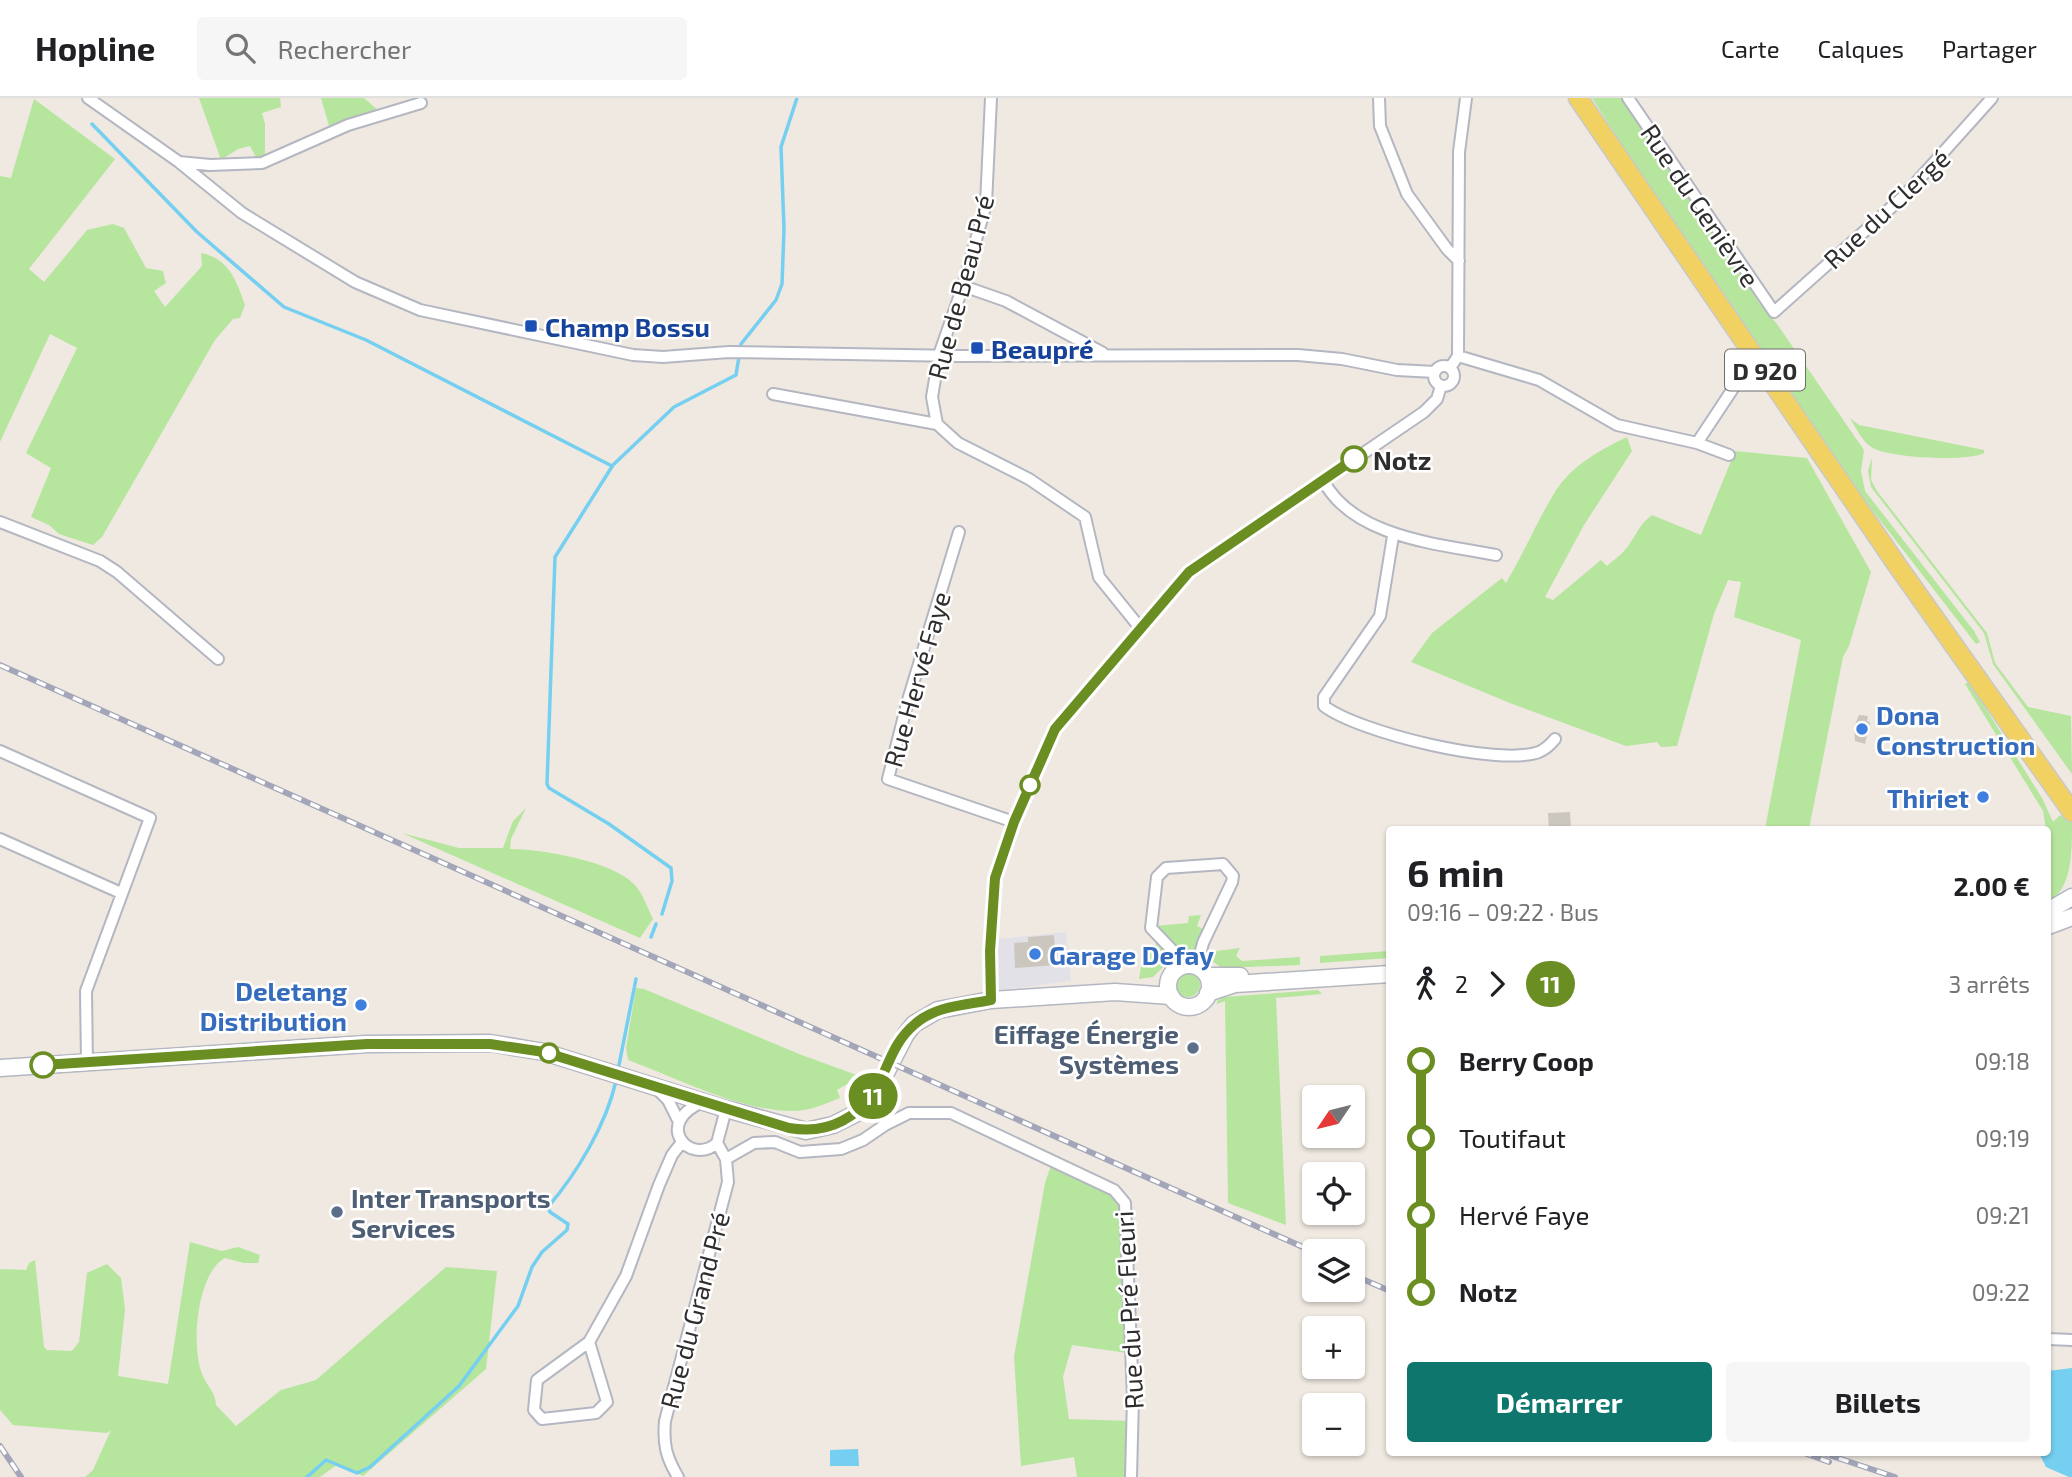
<!DOCTYPE html>
<html lang="fr">
<head>
<meta charset="utf-8">
<style>
  :root { --surface:#fff; --page:#f6f6f6; --text:#202124; --muted:#757577; --line:#e0e0e0; --accent:#0f766e }
  body { margin:0; font-family:"Exo 2",sans-serif; background:var(--page); color:var(--text); height:100vh; display:flex; flex-direction:column; font-size:26px; white-space:nowrap }
  * { box-sizing:border-box; margin:0 }
  p { font-size:23px; color:var(--muted) }
  .icon { flex:none; width:38px; height:38px; fill:none; stroke:currentColor; stroke-width:2; stroke-linecap:round; stroke-linejoin:round }
  .map { position:relative; flex:1; overflow:hidden }
  .drawer { position:absolute; left:1386px; top:728px; width:665px; height:630px; display:flex; flex-direction:column; background:var(--surface); border-radius:7px; box-shadow:0 2px 5px #0004 }
  .drawer>* { flex:none }
  .badge { padding:0 14px; border-radius:23px; font-size:24px; line-height:46px }
  .needle { width:46px; rotate:235deg }
  .controls { position:absolute; left:1302px; top:987px; display:grid; gap:14px }
  .controls a { display:grid; place-items:center; width:63px; height:63px; border-radius:7px; background:var(--surface); box-shadow:0 2px 5px #0004; font-size:35px }
  .map>.badge { position:absolute; translate:-50% -50%; box-shadow:0 0 0 4px #fff }
  .legs { display:flex; align-items:center; gap:10px; height:77px; padding:0 21px; font-size:23px }
  .legs p { margin-inline-start:auto }
  .headline { display:flex; align-items:center; justify-content:space-between; height:119px; padding:0 21px }
  h1 { font-size:38px; font-weight:700; line-height:52px }
  .action { display:flex; gap:14px; margin-top:auto; padding:14px 21px }
  .action a { flex:1; height:80px; border-radius:7px; background:var(--accent); color:#fff; font-size:28px; font-weight:700; line-height:80px; text-align:center }
  .action a+a { background:var(--page); color:var(--text) }
  ul { padding:0 21px; list-style:none }
  li { display:flex; align-items:center; gap:24px; height:77px; font-size:26px }
  li i { display:grid; place-items:center; width:10px; height:100%; margin:0 9px; background:currentColor }
  li i::after { content:''; width:18px; height:18px; margin:-9px; border:5px solid; border-radius:50%; background:var(--surface) }
  li p { margin-inline-start:auto }
  li:first-child i { background:linear-gradient(#0000 50%,currentColor 0) }
  li:last-child i { background:linear-gradient(currentColor 50%,#0000 0) }
  header { display:flex; align-items:center; gap:42px; box-sizing:border-box; height:98px; padding:0 35px; background:var(--surface); border-bottom:2px solid var(--line) }
  header strong { font-size:33px }
  nav { display:flex; gap:38px; margin-inline-start:auto; font-size:24px }
  .search { width:490px; height:63px; background:var(--page); display:flex; align-items:center; gap:18px; box-sizing:border-box; padding:0 24px; border-radius:7px; color:var(--muted); font-size:26px }
  .map>svg:first-child { display:block }
  .industrial { fill:#e3e1e8 }
  .green { fill:#b6e59e }
  .water { fill:#75cff0 }
  .lines { fill:none; stroke-linecap:round; stroke-linejoin:round }
  .stream { stroke:#75cff0; stroke-width:3.5 }
  .building { fill:#cbc7bf }
  .minor-casing { stroke:#b4b7c1; stroke-width:14 }
  .secondary-casing { stroke:#b4b7c1; stroke-width:19 }
  .primary-casing { stroke:#c9c9c9; stroke-width:21 }
  .minor { stroke:#fff; stroke-width:10 }
  .secondary { stroke:#fff; stroke-width:16 }
  .primary { stroke:#f2d163; stroke-width:18 }
  .rail-casing { stroke:#a3a6b8; stroke-width:6 }
  .rail { stroke:#fff; stroke-width:3.5; stroke-dasharray:10; stroke-linecap:butt }
  .line-1-casing { stroke:#fff; stroke-width:16 }
  .line-1 { stroke:#6b8e23; stroke-width:10 }
  .transit-dot { fill:#1a4fb4; stroke:#fff; stroke-width:2.5 }
  .stop-1-dot { fill:#fff; stroke:#6b8e23; stroke-width:3.5 }
  .shop-dot { fill:#3f7fe0; stroke:#fff; stroke-width:2.5 }
  .service-dot { fill:#5c6f8a; stroke:#fff; stroke-width:2.5 }
  .labels { text-anchor:middle; dominant-baseline:central; stroke-width:5; stroke-linejoin:round; paint-order:stroke }
  .shield { fill:#fff; stroke:#6d6d6d; stroke-width:2 }
  .shield-label { font-size:24px; font-weight:bold; fill:#2e2e2e }
  .street-label { font-size:26px; fill:#2e2e2e; stroke:#fff }
  .transit-label { font-size:26px; font-weight:bold; fill:#164399; stroke:#fff; text-anchor:start }
  .stop-label { font-size:26px; font-weight:bold; fill:#2e2e2e; stroke:#fff; text-anchor:start }
  .shop-label { font-size:26px; font-weight:bold; fill:#366cbe; stroke:#fff; text-anchor:start }
  .service-label { font-size:26px; font-weight:bold; fill:#4e5e75; stroke:#fff; text-anchor:end }
</style>
</head>
<body>
<header>
<strong>Hopline</strong>
<div class="search"><svg class="icon" aria-label="search" viewBox="0 0 24 24"><circle cx="10" cy="10" r="6"/><path d="M15 15l6 6"/></svg>Rechercher</div>
<nav><a>Carte</a><a>Calques</a><a>Partager</a></nav>
</header>
<div class="map">
<svg width="2072" height="1379" viewBox="0 0 2072 1379">
  <rect width="100%" height="100%" fill="#efe9e1"/>
  <path class="industrial" d="M1066,834l5,49 -72,9 -1,-51z"/>
  <path class="green" d="M199,0h81l1,9 -19,6 3,11v32l-8,3 -7,-13 -12,3 -17,11z
    M321,0h43l15,13 -50,15z
    M1592,0h33l134,205 18,21 87,126 -3,21 4,20 109,140 6,11 -4,2 -124,-160 -177,-256z
    M34,1l81,60 -86,110 15,13 43,-52 26,-6 11,4 22,40 17,3 3,12 -12,8 11,16 37,-41 -1,-13c28,5 36,29 44,52l-5,13 -7,1 -18,21 -113,197 -9,8 -34,-11 -10,-9 -18,-8 20,-49 -25,-15 51,-105 -27,-14 -50,108v-266l11,2z
    M1850,320l9,7 125,25v3c-15,9 -95,5 -111,-5 -11,-6 -17,-20 -23,-30z
    M1627,339l5,14 -48,74 -39,72 8,3 48,-40 6,6c6,-6 12,-9 17,-15 11,-12 14,-26 28,-36l49,20 34,-84 72,7 64,114 -22,74 -6,11 -34,172h-44l36,-189 -67,-23 7,-35 -13,-2 -14,34 -37,132 -16,1 -4,-5 -31,4 -116,-43 -99,-41 21,-29 70,-55 4,5c18,-30 31,-62 49,-91 16,-26 45,-42 72,-55z
    M1872,360l-1,22 6,11 110,142 8,30 33,44 43,9 1,58 -79,-110 -9,-31 -113,-146 -3,-16z
    M1969,584l73,116 11,24 7,-7 12,7c0,32 0,67 -24,80l1,-54 -6,-37 -78,-127z
    M526,710l-15,31 -1,10c31,0 103,12 125,36 8,9 13,24 18,34l-13,19 -238,-105 57,15h44l10,-27z
    M1201,817l-4,11 6,3 -11,26 -14,1 -23,-30 33,-3 1,-7z
    M1156,844l12,14 -1,7 -14,14 -14,2 5,-31 11,2z
    M1240,850l-4,8 6,5 58,-4v8l-78,3 -13,-9 -1,-7z
    M1389,853v7l-69,5v-7z
    M1176 887a12 12 0 1 1 24 0a12 12 0 1 1-24 0Z
    M636,890l8,1 155,65 63,23 -5,11 -8,-5 -12,7 3,8c-15,6 -30,13 -47,13 -53,0 -116,-33 -165,-51l-2,-12z
    M1318,892l4,4 -46,4 10,227 -58,-22 -3,-202 -8,3v-3l7,-4z
    M1051,1067l61,29 10,13 5,146 -55,-8 -9,32 6,42 61,2 -2,56h-51l-3,-20 -53,9 -7,-109 31,-174z
    M190,1144l32,9 16,-4 22,8 -2,8h-14l-19,-5c-28,14 -35,91 -22,118 5,12 12,15 13,29l20,21 45,-36 35,-10 130,-113 51,4 -11,98 -123,107 -25,-12 -18,13h-235l8,-7 18,-40 -4,3 -94,-8 -13,-15v-141l26,1 3,-7 6,-3 9,87 3,3 25,1 7,-9 8,-69 20,-9 14,14 4,31 -7,67 50,8z"/>
  <path class="water" d="M2072,1270v109h-3l-23,-10 -7,-14 9,-1v-81z
    M858,1351l1,17h-29v-16z"/>
  <g class="lines">
    <path class="stream" d="M92,26l105,108 87,75 82,33 246,126
      M662,816l10,-33 -1,-13 -62,-44 -60,-36 -2,-4 8,-227 58,-92 61,-58 62,-32 5,-31 35,-44 6,-16 2,-55 -3,-82 16,-49
      M651,839l5,-13
      M618,972l18,-91
      M307,1379l19,-17 31,13 13,-6 89,-81 59,-80 14,-39 10,-15 25,-22 1,-6 -18,-12 -2,-5c29,-34 58,-82 68,-126"/>
  </g>
  <path class="building" d="M1859,617l9,1 -1,5 3,1 -5,22 -10,-3 -1,-14z
    M1570,714l1,18h-22l-1,-17z
    M1054,837l2,30 -41,3 -1,-25 14,-1v-5z"/>
  <g class="lines">
    <defs>
      <path id="minor" d="M88,0l91,64 63,51 113,69 65,28 213,45 30,2 66,-5 231,4 338,-1 44,4 55,11 38,2
        M991,0l-5,106 -23,82 -24,69 -7,42 5,27 21,19 71,36 56,38 14,60 42,52
        M1379,0l1,28 27,68 40,55 12,12
        M1628,0l146,214 130,-116 88,-98
        M179,64l31,3 52,-2 86,-38 73,-22
        M963,188l43,15 97,52
        M1458,258l81,24 78,45 80,18 32,12
        M1434 278a10 10 0 1 1 20 0a10 10 0 1 1-20 0Z
        M1450,270l8,-12 1,-204 7,-54
        M773,296l164,30
        M1697,345l43,-65
        M1323,382c30,58 117,64 173,75
        M0,424l100,39 17,11 101,87
        M959,434l-51,168 -20,79 126,43
        M1393,438l-13,80 -56,81v9c34,26 174,61 215,46 7,-3 11,-7 16,-13
        M0,653l150,67 -64,173 1,72
        M0,741l121,54
        M1179,869l-7,-17 -21,-22 6,-51 9,-9 57,-4 10,12 -1,6 -29,61 -6,23
        M991,902l-1,-49 5,-73 19,-56 41,-93 134,-157 235,-160 13,-13 4,-13
        M658,992l10,10 10,20
        M703,1004c-51,21 -13,65 14,41l9,-34
        M726,1061l28,-16 21,-1 25,10 41,-3 22,-9 22,-15 24,-12h42l163,77 11,13 8,194 -2,80
        M2048,1241l24,1
        M589,1244l18,60 -11,11 -54,6 -8,-9 3,-30 52,-38 37,-66 33,-91 13,-30 10,-13
        M678,1379c-12,-20 -15,-33 -13,-56l63,-239 -2,-23 -9,-16"/>
      <path id="secondary" d="M2048,813l24,-14
        M2048,828l24,-9
        M1168 888a21 21 0 1 1 42 0a21 21 0 1 1-42 0Z
        M1208,878h32
        M1208,895l27,-9 155,-10
        M0,970l367,-24 123,-1 54,9 182,57 80,22 27,-6 24,-12 17,-17 32,-62 8,-10 24,-14 53,-10 124,-8 56,4"/>
      <path id="primary" d="M1578,0l319,467 175,247"/>
    </defs>
    <use href="#minor" class="minor-casing"/>
    <use href="#secondary" class="secondary-casing"/>
    <use href="#primary" class="primary-casing"/>
    <use href="#minor" class="minor"/>
    <use href="#secondary" class="secondary"/>
    <use href="#primary" class="primary"/>
    <defs>
      <path id="rail" d="M0,567l1314,587
        M1353,1177l37,16
        M0,1348l21,31
        M1802,1354l27,10
        M1820,1354l75,25"/>
    </defs>
    <use href="#rail" class="rail-casing"/>
    <use href="#rail" class="rail"/>
  </g>
  <g class="lines">
    <defs>
      <path id="line-1" d="M43,967l324,-21h123l54,8 245,76c18,3 36,2 53,-7 48,-25 38,-68 73,-97 20,-18 51,-19 76,-24l-1,-49 5,-73 19,-56 41,-93 134,-157 165,-113"/>
    </defs>
    <use href="#line-1" class="line-1-casing"/>
    <use href="#line-1" class="line-1"/>
  </g>
  <g class="transit-dot">
    <rect x="524" y="221" width="14" height="14" rx="3.5"/>
    <rect x="970" y="243" width="14" height="14" rx="3.5"/>
  </g>
  <g class="stop-1-dot">
    <circle cx="1354" cy="361" r="12"/>
    <circle cx="1030" cy="687" r="9"/>
    <circle cx="549" cy="955" r="9"/>
    <circle cx="43" cy="967" r="12"/>
  </g>
  <g class="shop-dot">
    <circle cx="1862" cy="631" r="7"/>
    <circle cx="1983" cy="699" r="7"/>
    <circle cx="1035" cy="856" r="7"/>
    <circle cx="361" cy="907" r="7"/>
  </g>
  <g class="service-dot">
    <circle cx="1193" cy="950" r="7"/>
    <circle cx="337" cy="1114" r="7"/>
  </g>
  <g class="labels">
    <rect class="shield" x="1725" y="251.5" width="80" height="41" rx="5"/>
    <g class="shield-label">
      <text x="1765" y="272">D 920</text>
    </g>
    <g class="street-label">
      <text transform="translate(1701 107) rotate(56)">Rue du Genièvre</text>
      <text transform="translate(1886 110) rotate(-43)">Rue du Clergé</text>
      <text transform="translate(960 189) rotate(-75)">Rue de Beau Pré</text>
      <text transform="translate(916 581) rotate(-74)">Rue Hervé Faye</text>
      <text transform="translate(694 1212) rotate(-75)">Rue du Grand Pré</text>
      <text transform="translate(1128 1212) rotate(-93)">Rue du Pré Fleuri</text>
    </g>
    <g class="transit-label">
      <text x="545" y="228">Champ Bossu</text>
      <text x="991" y="250">Beaupré</text>
    </g>
    <g class="stop-label">
      <text x="1373" y="361">Notz</text>
    </g>
    <g class="shop-label">
      <text x="1876" y="616">Dona<tspan x="1876" dy="30">Construction</tspan></text>
      <text x="1969" y="699" text-anchor="end">Thiriet</text>
      <text x="1049" y="856">Garage Defay</text>
      <text x="347" y="892" text-anchor="end">Deletang<tspan x="347" dy="30">Distribution</tspan></text>
    </g>
    <g class="service-label">
      <text x="1179" y="935">Eiffage Énergie<tspan x="1179" dy="30">Systèmes</tspan></text>
      <text x="351" y="1099" text-anchor="start">Inter Transports<tspan x="351" dy="30">Services</tspan></text>
    </g>
  </g>
</svg>
<div class="controls">
<a><svg class="needle" viewBox="-14 -14 28 28"><path d="M0-13l5 13h-10z" fill="#e53935"/><path d="M0 13l5-13h-10z" fill="#757577"/></svg></a>
<a><svg class="icon" aria-label="locate" viewBox="0 0 24 24"><circle cx="12" cy="12" r="6"/><path d="M12 2v4M12 18v4M2 12h4M18 12h4"/></svg></a>
<a><svg class="icon" aria-label="layers" viewBox="0 0 24 24"><path d="M12 4l9 5-9 5-9-5zM3 14l9 5 9-5"/></svg></a>
<a>+</a>
<a>−</a>
</div>
<b class="badge" style="left:873px;top:998px;background:#6b8e23;color:#fff">11</b>
<section class="drawer">
<div class="headline"><div><h1>6 min</h1><p>09:16 – 09:22 · Bus</p></div><b>2.00 €</b></div>
<div class="legs"><svg class="icon" aria-label="walk" viewBox="0 0 24 24"><circle cx="13" cy="4" r="2"/><path d="M13 8l-2 6 4 7M11 14l-3 7M7 12l3-4h3l4 4"/></svg>2<svg class="icon" aria-label="forward" viewBox="0 0 24 24"><path d="M9 5l7 7-7 7"/></svg><b class="badge" style="background:#6b8e23;color:#fff">11</b><p>3 arrêts</p></div>
<ul>
<li><i style="color:#6b8e23"></i><b>Berry Coop</b><p>09:18</p></li>
<li><i style="color:#6b8e23"></i><span>Toutifaut</span><p>09:19</p></li>
<li><i style="color:#6b8e23"></i><span>Hervé Faye</span><p>09:21</p></li>
<li><i style="color:#6b8e23"></i><b>Notz</b><p>09:22</p></li>
</ul>
<div class="action"><a>Démarrer</a><a>Billets</a></div>
</section>
</div>
</body>
</html>
